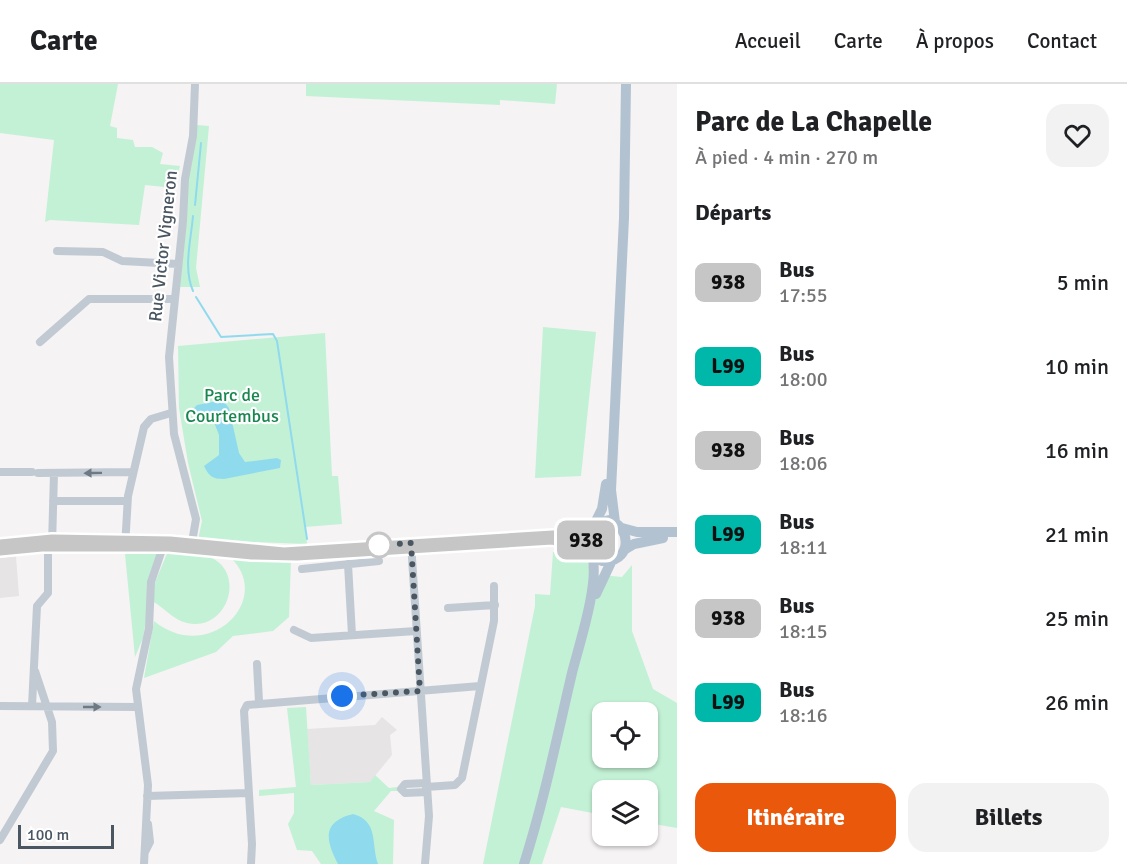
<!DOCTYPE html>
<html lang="fr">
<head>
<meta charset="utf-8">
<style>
  :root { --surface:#fff; --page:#f2f2f2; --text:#202124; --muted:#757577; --line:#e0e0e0; --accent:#ea580c }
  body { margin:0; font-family:Signika,sans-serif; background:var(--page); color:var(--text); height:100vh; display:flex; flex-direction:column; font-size:22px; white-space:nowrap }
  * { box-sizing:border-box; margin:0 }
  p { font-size:20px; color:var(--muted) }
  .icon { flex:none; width:33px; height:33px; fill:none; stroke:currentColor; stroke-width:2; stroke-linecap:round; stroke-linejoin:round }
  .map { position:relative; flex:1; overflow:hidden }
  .panel { display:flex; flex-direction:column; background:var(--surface); width:450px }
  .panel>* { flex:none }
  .badge { padding:0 12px; border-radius:9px; font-size:21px; line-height:39px }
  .controls { position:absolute; left:592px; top:618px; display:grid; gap:12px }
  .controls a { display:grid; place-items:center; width:66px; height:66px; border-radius:12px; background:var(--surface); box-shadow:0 2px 4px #0004; font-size:30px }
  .scale { position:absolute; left:18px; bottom:15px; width:96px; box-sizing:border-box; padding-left:6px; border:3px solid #4a5661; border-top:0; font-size:16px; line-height:21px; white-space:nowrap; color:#4a5661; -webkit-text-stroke:4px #fff; paint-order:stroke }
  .you { position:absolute; width:30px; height:30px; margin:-15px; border:4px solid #fff; border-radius:50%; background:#1a73e8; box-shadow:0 0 0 9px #1a73e833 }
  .map>.badge { position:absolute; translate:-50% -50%; box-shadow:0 0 0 3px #fff }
  h2 { padding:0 18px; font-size:22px; line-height:54px }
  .round { display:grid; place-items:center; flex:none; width:63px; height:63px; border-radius:18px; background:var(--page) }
  .overview { display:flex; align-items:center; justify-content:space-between; height:102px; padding:0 18px }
  h1 { font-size:28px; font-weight:800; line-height:45px }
  .primary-button { display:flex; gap:12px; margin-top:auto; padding:12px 18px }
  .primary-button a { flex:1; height:69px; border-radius:18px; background:var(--accent); color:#fff; font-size:24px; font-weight:800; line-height:69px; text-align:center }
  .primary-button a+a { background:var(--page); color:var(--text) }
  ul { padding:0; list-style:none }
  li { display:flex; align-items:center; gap:18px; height:84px; padding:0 18px }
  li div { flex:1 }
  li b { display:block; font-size:22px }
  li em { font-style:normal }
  li .badge { min-width:66px; font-weight:700; text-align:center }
  header { display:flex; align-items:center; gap:36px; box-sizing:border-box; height:84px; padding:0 30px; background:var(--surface); border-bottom:2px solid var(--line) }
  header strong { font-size:28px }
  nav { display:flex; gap:33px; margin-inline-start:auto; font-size:21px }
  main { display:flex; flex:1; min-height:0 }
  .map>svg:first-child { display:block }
  .education { fill:#e6e4e5 }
  .green { fill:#c3f1d5; fill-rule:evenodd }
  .water { fill:#90daee }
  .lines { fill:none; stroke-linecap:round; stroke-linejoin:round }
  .stream { stroke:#90daee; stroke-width:2 }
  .minor { stroke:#c1cad2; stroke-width:8 }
  .major { stroke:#b3c2d1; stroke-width:10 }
  .oneway { fill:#6e7983 }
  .line-casing { stroke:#fff; stroke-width:14 }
  .line { stroke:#c6c6c6; stroke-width:9 }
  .walk { stroke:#4a5661; stroke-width:6; stroke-dasharray:0 10.8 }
  .stop-dot { fill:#fff; stroke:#c6c6c6; stroke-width:3 }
  .labels { text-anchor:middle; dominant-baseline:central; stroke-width:4.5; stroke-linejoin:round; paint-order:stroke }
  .street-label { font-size:18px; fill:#4a5661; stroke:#fff }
  .park-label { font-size:18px; fill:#17864f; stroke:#fff }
</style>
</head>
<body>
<header>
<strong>Carte</strong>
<nav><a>Accueil</a><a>Carte</a><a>À propos</a><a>Contact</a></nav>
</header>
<main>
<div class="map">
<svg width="677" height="780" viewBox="0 0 677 780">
  <rect width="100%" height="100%" fill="#f5f3f3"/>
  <path class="education" d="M16,472l3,40 -19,2v-40z
    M382,633l15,13 -7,5 2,20 -22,27 -59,3 -4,-56 68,-4z"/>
  <path class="green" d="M0,0h118l-8,42 7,2v10l16,2 2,7h17l11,6 -3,11 20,2 -6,22 -29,-3 -6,40 -89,-5 -5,2 9,-82 -54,-7z
    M306,0h251l-2,20 -55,-4v5l-194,-9z
    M197,41l12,1 -13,142 4,19h-20l6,-96z
    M543,243l53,5 -15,144 -46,2z
    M325,249l7,143h6l4,48 -37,3 2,17 -109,-4 4,-19 -14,-58 -9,-55 -1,-62z
    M572,464l13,5 6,21 31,3 10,-12v66l21,58 24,14v125l-29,-5v-33h-45v25l-42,-8 -19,57h-59l52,-258v-12l15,1 3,-43 17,3zM603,628h45v46h-45z
    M168,467c15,0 29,0 42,6 37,16 17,75 -23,66 -14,-3 -22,-15 -35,-22l2,-16z
    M142,468h14l1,3 -14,83 -8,19 -10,-103z
    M214,470l77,5 -2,58 -16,14 -40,5 -17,16 -72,26 10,-57c54,44 119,-20 78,-62h-13z
    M306,623l5,78 59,-3 5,-7 14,13 8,-1v4h-6l-17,20 20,9 -1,44h-72l-9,-13 -15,-1 -9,-26 6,-11v-20l-35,3v-6l37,-3 -9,-79z"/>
  <path class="water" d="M218,317l7,2 4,5 10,45 6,9 32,-4 4,2 -1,8 -56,11c-12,0 -15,-3 -20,-13l15,-11v-20l-7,-18 -18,-3 -2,-4 5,-5z
    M353,730c26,7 18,30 25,50h-40c-12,-23 -17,-42 15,-50z"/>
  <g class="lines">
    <path class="stream" d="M195,121l6,-62
      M193,207c-10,-23 -2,-51 0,-75
      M196,213l25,40 52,-3 4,7 30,198"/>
    <path class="minor" d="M57,167l46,1 19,9 56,3
      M40,258l49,-43h85
      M0,388h32
      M38,389l95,-1
      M53,417h74
      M411,459l18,273 -4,48
      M52,461l2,-72
      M125,463l3,-51 16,-69 7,-8 20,-6
      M191,464l5,-29 -22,-85 -5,-77 14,-136 2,-42 8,-43 2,-52
      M348,480l4,71
      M302,485l77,-8
      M448,524l47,-3
      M294,546l17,8 105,-7
      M257,580l2,38
      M0,622l137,1
      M32,622l5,-100 11,-13v-40l4,-6
      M426,699l-21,1 -4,5 4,4 22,-1
      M426,703l29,-2 7,-7 32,-157v-35
      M147,712l102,-3
      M0,756l53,-89 -1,-29 -17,-51
      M145,768l5,-10 -2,-18
      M144,780l4,-79 -12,-96 13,-61 2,-46 14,-41
      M251,780l1,-20 -8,-133 3,-6 233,-19"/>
    <path class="major" d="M615,438l-4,-32 13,-272 2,-134
      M595,439l7,-14 4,-25
      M622,444l15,4h40
      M551,451l30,-3 9,-5
      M30,457l50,-1
      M0,466l42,-3h127l83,8 45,1 255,-16c9,1 19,2 27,6 11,4 15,16 28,15 25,-1 24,-35 2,-41l-15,4 -8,15 4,14
      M624,466l10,-6 29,-6
      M596,510l16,-34
      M524,780c20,-63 33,-127 48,-191 7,-28 28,-91 20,-117"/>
  </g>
  <defs><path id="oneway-solid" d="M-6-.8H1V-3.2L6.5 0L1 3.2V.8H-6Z" transform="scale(1.5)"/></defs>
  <g class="oneway">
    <use href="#oneway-solid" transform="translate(93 389) rotate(179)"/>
    <use href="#oneway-solid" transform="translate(92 623)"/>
  </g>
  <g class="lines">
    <defs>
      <path id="line" d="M0,460l52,-5 118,2 114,11 285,-18 22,-7 -6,14 5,12 -10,-7 -28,-6 -255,16 -45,-1 -83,-8h-127l-42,4"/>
    </defs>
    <use href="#line" class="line-casing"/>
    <use href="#line" class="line"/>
    <path class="walk" d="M342,612l78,-5 -9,-148 -32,2"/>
  </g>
  <circle class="stop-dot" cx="379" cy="461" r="12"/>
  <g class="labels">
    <g class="street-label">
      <text transform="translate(163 162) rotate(-84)">Rue Victor Vigneron</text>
    </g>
    <g class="park-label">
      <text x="232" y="311">Parc de<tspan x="232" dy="21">Courtembus</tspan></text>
    </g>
  </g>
</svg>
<div class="controls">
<a><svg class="icon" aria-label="locate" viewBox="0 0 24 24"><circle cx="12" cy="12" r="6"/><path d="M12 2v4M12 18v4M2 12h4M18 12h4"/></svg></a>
<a><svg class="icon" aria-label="layers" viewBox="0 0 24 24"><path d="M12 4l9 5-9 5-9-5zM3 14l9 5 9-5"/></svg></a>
</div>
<div class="scale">100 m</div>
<div class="you" style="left:342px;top:612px"></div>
<b class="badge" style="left:586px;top:456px;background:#c6c6c6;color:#111">938</b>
</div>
<section class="panel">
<div class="overview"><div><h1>Parc de La Chapelle</h1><p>À pied · 4 min · 270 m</p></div><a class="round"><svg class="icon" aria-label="heart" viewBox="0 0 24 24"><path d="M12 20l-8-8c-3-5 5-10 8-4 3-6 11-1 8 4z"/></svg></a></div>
<h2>Départs</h2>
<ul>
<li><span class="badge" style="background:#c6c6c6;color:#111">938</span><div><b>Bus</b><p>17:55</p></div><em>5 min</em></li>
<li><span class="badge" style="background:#00b8aa;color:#111">L99</span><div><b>Bus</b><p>18:00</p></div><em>10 min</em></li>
<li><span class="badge" style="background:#c6c6c6;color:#111">938</span><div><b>Bus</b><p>18:06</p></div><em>16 min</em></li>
<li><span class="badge" style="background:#00b8aa;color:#111">L99</span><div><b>Bus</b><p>18:11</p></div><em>21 min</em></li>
<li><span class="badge" style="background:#c6c6c6;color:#111">938</span><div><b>Bus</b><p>18:15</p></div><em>25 min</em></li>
<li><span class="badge" style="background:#00b8aa;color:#111">L99</span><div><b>Bus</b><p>18:16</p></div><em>26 min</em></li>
</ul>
<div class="primary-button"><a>Itinéraire</a><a>Billets</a></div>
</section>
</main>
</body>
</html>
